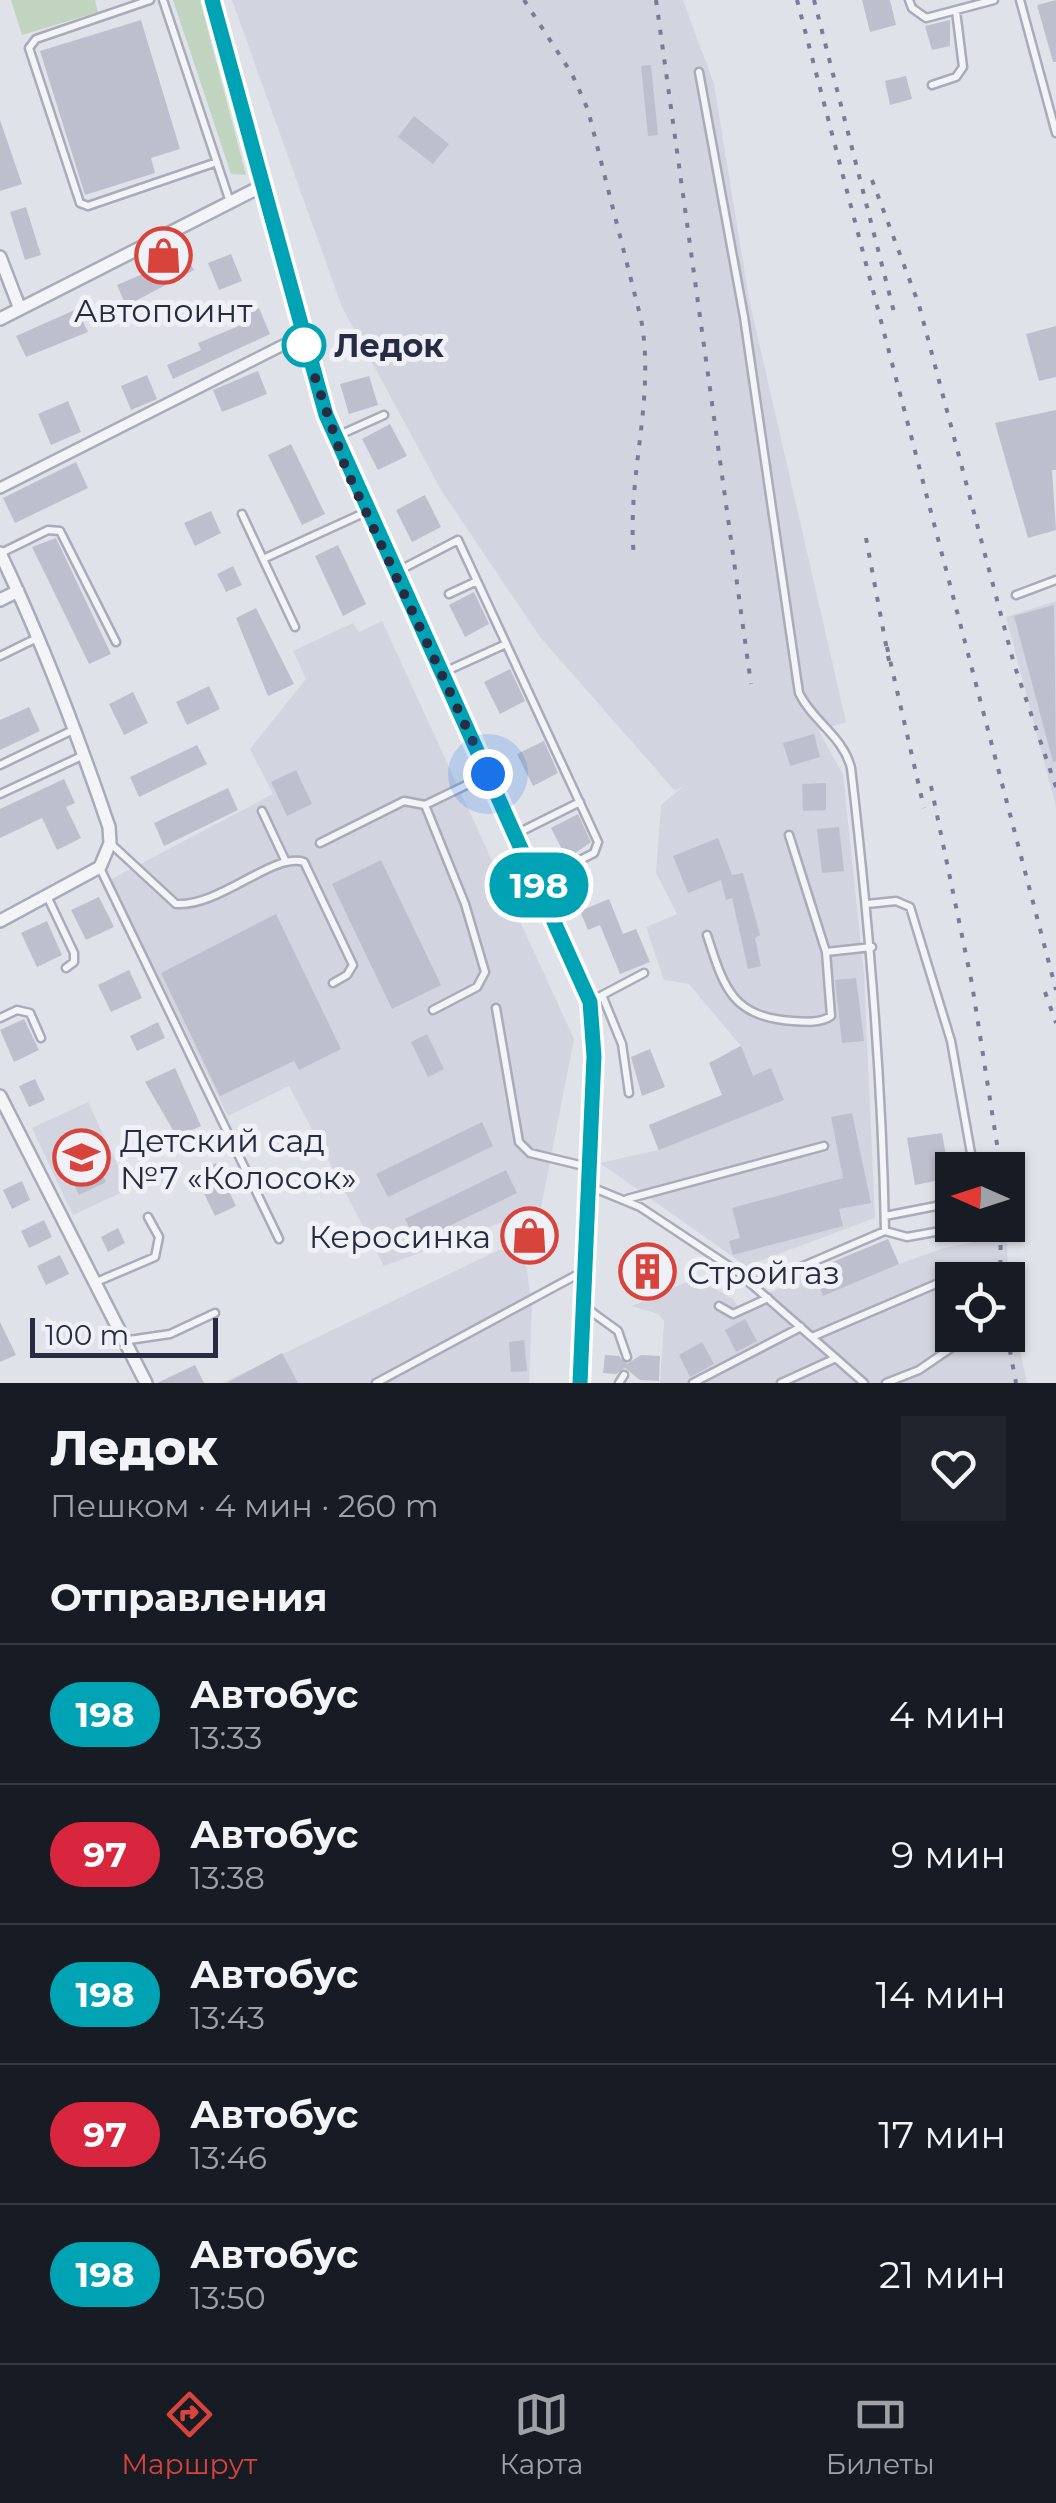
<!DOCTYPE html>
<html lang="ru">
<head>
<meta charset="utf-8">
<style>
  :root { --surface:#171b24; --page:#20242c; --text:#f1f3f6; --muted:#9ea1a6; --line:#363941; --accent:#d8433b }
  body { margin:0; font-family:Montserrat,sans-serif; background:var(--page); color:var(--text); height:100vh; display:flex; flex-direction:column; font-size:38px; white-space:nowrap }
  * { box-sizing:border-box; margin:0 }
  p { font-size:32px; color:var(--muted) }
  .icon { flex:none; width:55px; height:55px; fill:none; stroke:currentColor; stroke-width:2; stroke-linecap:round; stroke-linejoin:round }
  .map { position:relative; height:1383px; overflow:hidden }
  .side { display:flex; flex-direction:column; background:var(--surface); flex:1 }
  .side>* { flex:none }
  .badge { padding:0 20px; border-radius:32px; font-size:35px; line-height:65px }
  .needle { width:65px; rotate:273deg }
  .buttons { position:absolute; left:935px; top:1152px; display:grid; gap:20px }
  .buttons a { display:grid; place-items:center; width:90px; height:90px; border-radius:0px; background:var(--surface); box-shadow:0 2px 8px #0004; font-size:50px }
  .scale { position:absolute; left:30px; bottom:25px; width:188px; box-sizing:border-box; padding-left:10px; border:5px solid #272c43; border-top:0; font-size:28px; line-height:35px; white-space:nowrap; color:#272c43; -webkit-text-stroke:8px #eff1f7; paint-order:stroke }
  .you { position:absolute; width:50px; height:50px; margin:-25px; border:8px solid #fff; border-radius:50%; background:#1a73e8; box-shadow:0 0 0 15px #1a73e833 }
  .map>.badge { position:absolute; translate:-50% -50%; box-shadow:0 0 0 5px #fff }
  h2 { padding:0 50px; font-size:38px; line-height:90px }
  .round { display:grid; place-items:center; flex:none; width:105px; height:105px; border-radius:0px; background:var(--page) }
  .summary { display:flex; align-items:center; justify-content:space-between; height:170px; padding:0 50px }
  h1 { font-size:48px; font-weight:800; line-height:75px }
  ul { padding:0; list-style:none }
  li { display:flex; align-items:center; gap:30px; height:140px; padding:0 50px; border-top:2px solid var(--line) }
  li div { flex:1 }
  li b { display:block; font-size:38px }
  li em { font-style:normal }
  li .badge { min-width:110px; font-weight:700; text-align:center }
  .dock { display:flex; justify-content:space-around; align-items:center; height:140px; border-top:2px solid var(--line); background:var(--surface); font-size:28px; color:var(--muted) }
  .dock a { display:grid; justify-items:center; gap:5px }
  .dock .selected { color:var(--accent) }
  .map>svg:first-child { display:block }
  .built { fill:#d2d4df; fill-rule:evenodd }
  .green { fill:#c1d4c0 }
  .building { fill:#bdbfcd }
  .lines { fill:none; stroke-linecap:round; stroke-linejoin:round }
  .service-casing { stroke:#a8abb8; stroke-width:11 }
  .pedestrian-casing { stroke:#a8abb8; stroke-width:14 }
  .minor-casing { stroke:#a8abb8; stroke-width:16 }
  .service { stroke:#f3f4f8; stroke-width:6 }
  .pedestrian { stroke:#f3f4f8; stroke-width:9 }
  .minor { stroke:#f3f4f8; stroke-width:11 }
  .secondary { stroke:#fff; stroke-width:15 }
  .rail { stroke:#787d95; stroke-width:4; stroke-dasharray:5 10; stroke-linecap:butt }
  .line-casing { stroke:#fff; stroke-width:22 }
  .line { stroke:#00a3b4; stroke-width:15 }
  .walk { stroke:#272c43; stroke-width:10; stroke-dasharray:0 18 }
  .stop-dot { fill:#fff; stroke:#00a3b4; stroke-width:5 }
  .labels { text-anchor:middle; dominant-baseline:central; stroke-width:10; stroke-linejoin:round; paint-order:stroke }
  .poi-label { font-size:32px; fill:#272c43; stroke:#eff1f7; text-anchor:start }
  .stop-label { font-size:32px; font-weight:bold; fill:#272c43; stroke:#eff1f7; text-anchor:start }
</style>
</head>
<body>
<div class="map">
<svg width="1056" height="1383" viewBox="0 0 1056 1383">
  <rect width="100%" height="100%" fill="#e0e2ea"/>
  <path class="built" d="M232,0h451l31,84 35,215 97,423 -27,9 24,44 21,199 11,244 -129,48 -146,-103 58,-13 -9,-25 73,-30 7,-44 12,-5 -52,-62 -25,-4 -18,-53 31,-13 -21,-41 5,-68 24,-20 -10,6 -135,-154 -99,-147 -99,-183z
    M1056,601v206l-50,-190z
    M382,621l192,418 -33,169 -157,58 -95,-180 -61,30 -118,-236 163,-86 -23,-45 56,-70 -13,-28 60,-28 6,9z
    M88,1102l41,87 -56,26 -41,-87z
    M1007,1235l1,61 19,87h-367l4,-62 -6,-7 -26,-8 64,-28 37,21 5,8 150,-68 11,25 45,-16zM952,1280h56v55h-56z
    M499,1250h15v10h9l4,10 5,38 -3,75h-307z"/>
  <path class="green" d="M11,0h84l3,12 -76,23z
    M173,0h27l46,175 -15,-1z"/>
  <path class="building" d="M862,0h28l6,25 -26,7z
    M1056,0v62h-3l-16,-57z
    M141,20l39,129 -29,9 4,15 -70,22 -45,-144z
    M950,20v26l-18,4 -7,-24z
    M651,65l7,70 -10,1 -7,-70z
    M906,76l6,23 -22,6 -5,-24z
    M414,116l35,28 -16,20 -35,-27z
    M0,120l22,64 -22,7z
    M26,207l15,48 -16,5 -15,-48z
    M181,246l13,24 -68,36 -9,-21 42,-18 -4,-8z
    M231,254l11,27 -23,9 -11,-27z
    M259,308l11,26 -97,45 -6,-14 34,-15 -3,-7 43,-18 -3,-8z
    M77,309l11,23 -62,25 -10,-21z
    M1056,326v51l-17,4 -13,-47z
    M258,371l9,23 -45,18 -9,-22z
    M147,375l10,24 -26,11 -10,-24z
    M369,376l9,29 -29,9 -9,-30z
    M68,401l13,31 -30,13 -13,-31z
    M1056,410v60h-4l4,60 -28,8 -33,-115z
    M390,424l17,32 -29,14 -16,-31z
    M291,444l34,70 -23,11 -34,-70z
    M76,462l12,26 -73,35 -12,-25z
    M425,495l16,32 -29,15 -16,-32z
    M211,511l10,22 -26,13 -11,-23z
    M56,538l55,116 -22,10 -57,-117z
    M338,545l28,59 -23,12 -28,-60z
    M233,566l9,19 -16,7 -9,-18z
    M474,592l15,32 -24,13 -16,-32z
    M1054,605l2,156 -3,1 -39,-146z
    M256,608l38,76 -26,12 -32,-78z
    M510,669l15,32 -25,13 -16,-32z
    M209,686l11,23 -33,16 -11,-23z
    M133,692l15,31 -24,12 -15,-31z
    M29,707l11,24 -40,19v-30z
    M814,734l6,23 -30,9 -7,-23z
    M544,741l14,32 -25,13 -16,-32z
    M197,745l10,19 -68,33 -9,-20z
    M296,770l16,34 -25,12 -16,-34z
    M64,779l11,24 -9,4 15,31 -24,12 -15,-32 -42,20v-29z
    M826,783v27l-23,1 -1,-27z
    M228,788l10,22 -74,36 -10,-23z
    M578,814l13,28 -24,17 -16,-31z
    M839,827l5,44 -22,2 -5,-44z
    M718,838l14,37 11,-2 17,62 -5,3 6,28 -13,3 -16,-71 -6,2 -5,-20 -33,13 -15,-37z
    M381,860l60,125 -49,24 -60,-125z
    M99,897l15,30 -28,13 -15,-30z
    M609,899l14,35 13,-5 14,33 -30,12 -20,-49 -12,5 -8,-19z
    M276,914l65,135 -42,21 -5,-9 -74,35 -59,-123z
    M47,921l15,34 -25,12 -16,-34z
    M129,970l13,28 -31,14 -13,-27z
    M856,978l8,63 -22,2 -7,-63z
    M24,1019l15,31 -25,12 -14,-32z
    M158,1022l7,16 -28,13 -7,-15z
    M427,1034l17,35 -16,8 -17,-35z
    M741,1046l12,30 18,-8 13,32 -125,50 -10,-25 73,-30 -13,-32z
    M650,1049l15,38 -23,9 -11,-39z
    M175,1068l26,58 -24,11 -32,-55z
    M35,1079l10,21 -16,7 -10,-21z
    M852,1113l19,90 -32,6 4,17 -110,29 -4,-14 11,-3 -8,-30 111,-30 -12,-61z
    M482,1122l11,24 -105,51 -12,-23z
    M83,1133l23,49 -27,13 -23,-49z
    M942,1133l8,45 -35,7 -8,-47z
    M216,1163l20,43 -21,10 -21,-43z
    M506,1170l11,23 -101,49 -11,-23z
    M22,1181l8,19 -18,9 -9,-19z
    M44,1220l8,17 -23,11 -8,-17z
    M515,1226l29,1v18l-29,-1z
    M118,1228l7,15 -17,9 -7,-15z
    M888,1239l11,25 -76,32 -10,-26z
    M60,1255l9,19 -23,11 -9,-19z
    M663,1255l8,23 -38,12 -7,-23z
    M745,1319l12,22 -21,11 -11,-22z
    M0,1322l16,33 -16,7z
    M524,1340l3,31 -16,1 -2,-30z
    M702,1342l12,22 -24,13 -11,-22z
    M282,1353l16,30h-71z
    M605,1355l14,1 8,8 14,-9 19,1 -1,25 -19,-1 -15,-12 -9,6 -13,-1z
    M195,1365l9,18h-47z"/>
  <g class="lines">
    <defs>
      <path id="service" d="M150,0l-114,39 -7,9 51,155 8,3 129,-44
        M163,0l67,202
        M909,0l3,8 14,10 68,-18
        M1020,0l36,133
        M699,72l45,245 55,376c14,29 44,43 52,75 18,154 31,307 34,463
        M932,85l24,-8 7,-10 -7,-56
        M335,437l49,-22
        M242,514l21,45
        M1,553l47,-23 12,1 56,111
        M400,570l58,-30 140,302 -4,11 -57,29
        M449,594l28,-13
        M1016,595l40,-15
        M295,627l-32,-68 103,-47
        M0,656l39,-19
        M442,673l64,-29
        M0,765l75,-36
        M0,794l84,-39
        M425,805l40,99 20,68 -8,15 -44,23
        M262,811l24,51
        M516,834l64,-32
        M110,843l66,61c44,3 97,-52 128,-42l49,103 -6,10 -14,8
        M320,843l84,-42 21,4 62,-30
        M100,868l179,371
        M47,896l27,57v9l-8,6
        M867,904l29,-3 14,6 41,134 23,129
        M707,935c17,52 24,82 86,86 13,1 28,2 38,-5l-5,-64 -37,-117
        M826,952l46,-5
        M602,995l20,49 7,49
        M591,1001l53,-28
        M496,1008l23,134 11,11 58,14
        M0,1018l17,-8 13,3 11,25
        M589,1186l51,21 113,75 20,-3 112,-48 22,6 67,-12
        M627,1199l197,-53
        M885,1216l56,-11
        M749,1282l115,101
        M94,1283l61,-26 4,-20 -11,-20
        M719,1306l14,8 35,-16
        M585,1307l33,24 9,26
        M812,1337l131,-56 9,2
        M122,1341l48,-7 45,-21
        M376,1383l206,-111
        M619,1383l5,-8
        M693,1383l108,-56
        M781,1383l55,-25
        M886,1383l33,-13 51,-35"/>
      <path id="pedestrian" d="M0,488l301,-152"/>
      <path id="minor" d="M0,257l20,52
        M0,319l262,-133
        M0,553c43,90 77,180 109,274l1,16 -10,24 -100,54
        M0,600l18,-9
        M0,1096l146,287"/>
    </defs>
    <use href="#service" class="service-casing"/>
    <use href="#pedestrian" class="pedestrian-casing"/>
    <use href="#minor" class="minor-casing"/>
    <use href="#service" class="service"/>
    <use href="#pedestrian" class="pedestrian"/>
    <use href="#minor" class="minor"/>
    <path class="secondary" d="M212,0l114,415 263,587 5,54 -14,327"/>
    <path class="rail" d="M524,0l48,74 16,36 53,209c15,80 -15,157 -7,238
      M656,0l95,684
      M797,0l259,990
      M814,0l80,312
      M872,180l47,125 95,359 42,123
      M866,538l23,123
      M887,647l37,161
      M931,786l41,198 29,186
      M1045,992l11,31
      M1000,1280l1,-55
      M1007,1335l9,48"/>
  </g>
  <g class="lines">
    <defs>
      <path id="line" d="M212,0l114,415 264,587 4,54 -14,327"/>
    </defs>
    <use href="#line" class="line-casing"/>
    <use href="#line" class="line"/>
    <path class="walk" d="M304,345l-3,-9 45,133 142,305"/>
  </g>
  <defs>
    <symbol id="shop-ring" viewBox="-11 -11 22 22"><circle r="9.5" fill="#eff1f7" stroke="#d8433b" stroke-width="1.5"/><path d="M-5-2.5h2.3a2.7 3.5 0 0 1 5.4 0H5L5.5 6h-11ZM-1.5-2.5h3a1.5 2.3 0 0 0-3 0Z" fill="#d8433b"/></symbol>
    <symbol id="school-ring" viewBox="-11 -11 22 22"><circle r="9.5" fill="#eff1f7" stroke="#d8433b" stroke-width="1.5"/><path d="M0-5L7-2L0 1L-7-2ZM-4 1L0 2.5L4 1V4Q0 6-4 4Z" fill="#d8433b"/></symbol>
    <symbol id="building-ring" viewBox="-11 -11 22 22"><circle r="9.5" fill="#eff1f7" stroke="#d8433b" stroke-width="1.5"/><path d="M-4-6H4V6H1V3H-1V6H-4ZM-2.5-4.3h1.7v1.8h-1.7ZM.8-4.3h1.7v1.8H.8ZM-2.5-1h1.7V.8h-1.7ZM.8-1h1.7V.8H.8Z" fill="#d8433b"/></symbol>
  </defs>
  <g fill-rule="evenodd">
    <use href="#shop-ring" x="132" y="224" width="63" height="63"/>
    <use href="#school-ring" x="50" y="1126" width="63" height="63"/>
    <use href="#shop-ring" x="498" y="1204" width="63" height="63"/>
    <use href="#building-ring" x="616" y="1240" width="63" height="63"/>
  </g>
  <circle class="stop-dot" cx="304" cy="345" r="20"/>
  <g class="labels">
    <g class="poi-label">
      <text x="163" y="310" text-anchor="middle">Автопоинт</text>
      <text x="120" y="1140">Детский сад<tspan x="120" dy="37">№7 «Колосок»</tspan></text>
      <text x="491" y="1236" text-anchor="end">Керосинка</text>
      <text x="687" y="1272">Стройгаз</text>
    </g>
    <g class="stop-label">
      <text x="334" y="345">Ледок</text>
    </g>
  </g>
</svg>
<div class="buttons">
<a><svg class="needle" viewBox="-14 -14 28 28"><path d="M0-13l5 13h-10z" fill="#e53935"/><path d="M0 13l5-13h-10z" fill="#9ea1a6"/></svg></a>
<a><svg class="icon" aria-label="locate" viewBox="0 0 24 24"><circle cx="12" cy="12" r="6"/><path d="M12 2v4M12 18v4M2 12h4M18 12h4"/></svg></a>
</div>
<div class="scale">100 m</div>
<div class="you" style="left:488px;top:774px"></div>
<b class="badge" style="left:539px;top:885px;background:#00a3b4;color:#fff">198</b>
</div>
<section class="side">
<div class="summary"><div><h1>Ледок</h1><p>Пешком · 4 мин · 260 m</p></div><a class="round"><svg class="icon" aria-label="heart" viewBox="0 0 24 24"><path d="M12 20l-8-8c-3-5 5-10 8-4 3-6 11-1 8 4z"/></svg></a></div>
<h2>Отправления</h2>
<ul>
<li><span class="badge" style="background:#00a3b4;color:#fff">198</span><div><b>Автобус</b><p>13:33</p></div><em>4 мин</em></li>
<li><span class="badge" style="background:#d7263d;color:#fff">97</span><div><b>Автобус</b><p>13:38</p></div><em>9 мин</em></li>
<li><span class="badge" style="background:#00a3b4;color:#fff">198</span><div><b>Автобус</b><p>13:43</p></div><em>14 мин</em></li>
<li><span class="badge" style="background:#d7263d;color:#fff">97</span><div><b>Автобус</b><p>13:46</p></div><em>17 мин</em></li>
<li><span class="badge" style="background:#00a3b4;color:#fff">198</span><div><b>Автобус</b><p>13:50</p></div><em>21 мин</em></li>
</ul>
</section>
<nav class="dock">
<a class="selected"><svg class="icon" aria-label="directions" viewBox="0 0 24 24"><path d="M12 3l9 9-9 9-9-9zM9 14v-3h6M13 9l2 2-2 2"/></svg>Маршрут</a>
<a><svg class="icon" aria-label="map" viewBox="0 0 24 24"><path d="M3 6l6-2 6 2 6-2v14l-6 2-6-2-6 2zM9 4v14M15 6v14"/></svg>Карта</a>
<a><svg class="icon" aria-label="tickets" viewBox="0 0 24 24"><path d="M3 7h18v10H3zM15 7v10"/></svg>Билеты</a>
</nav>
</body>
</html>
